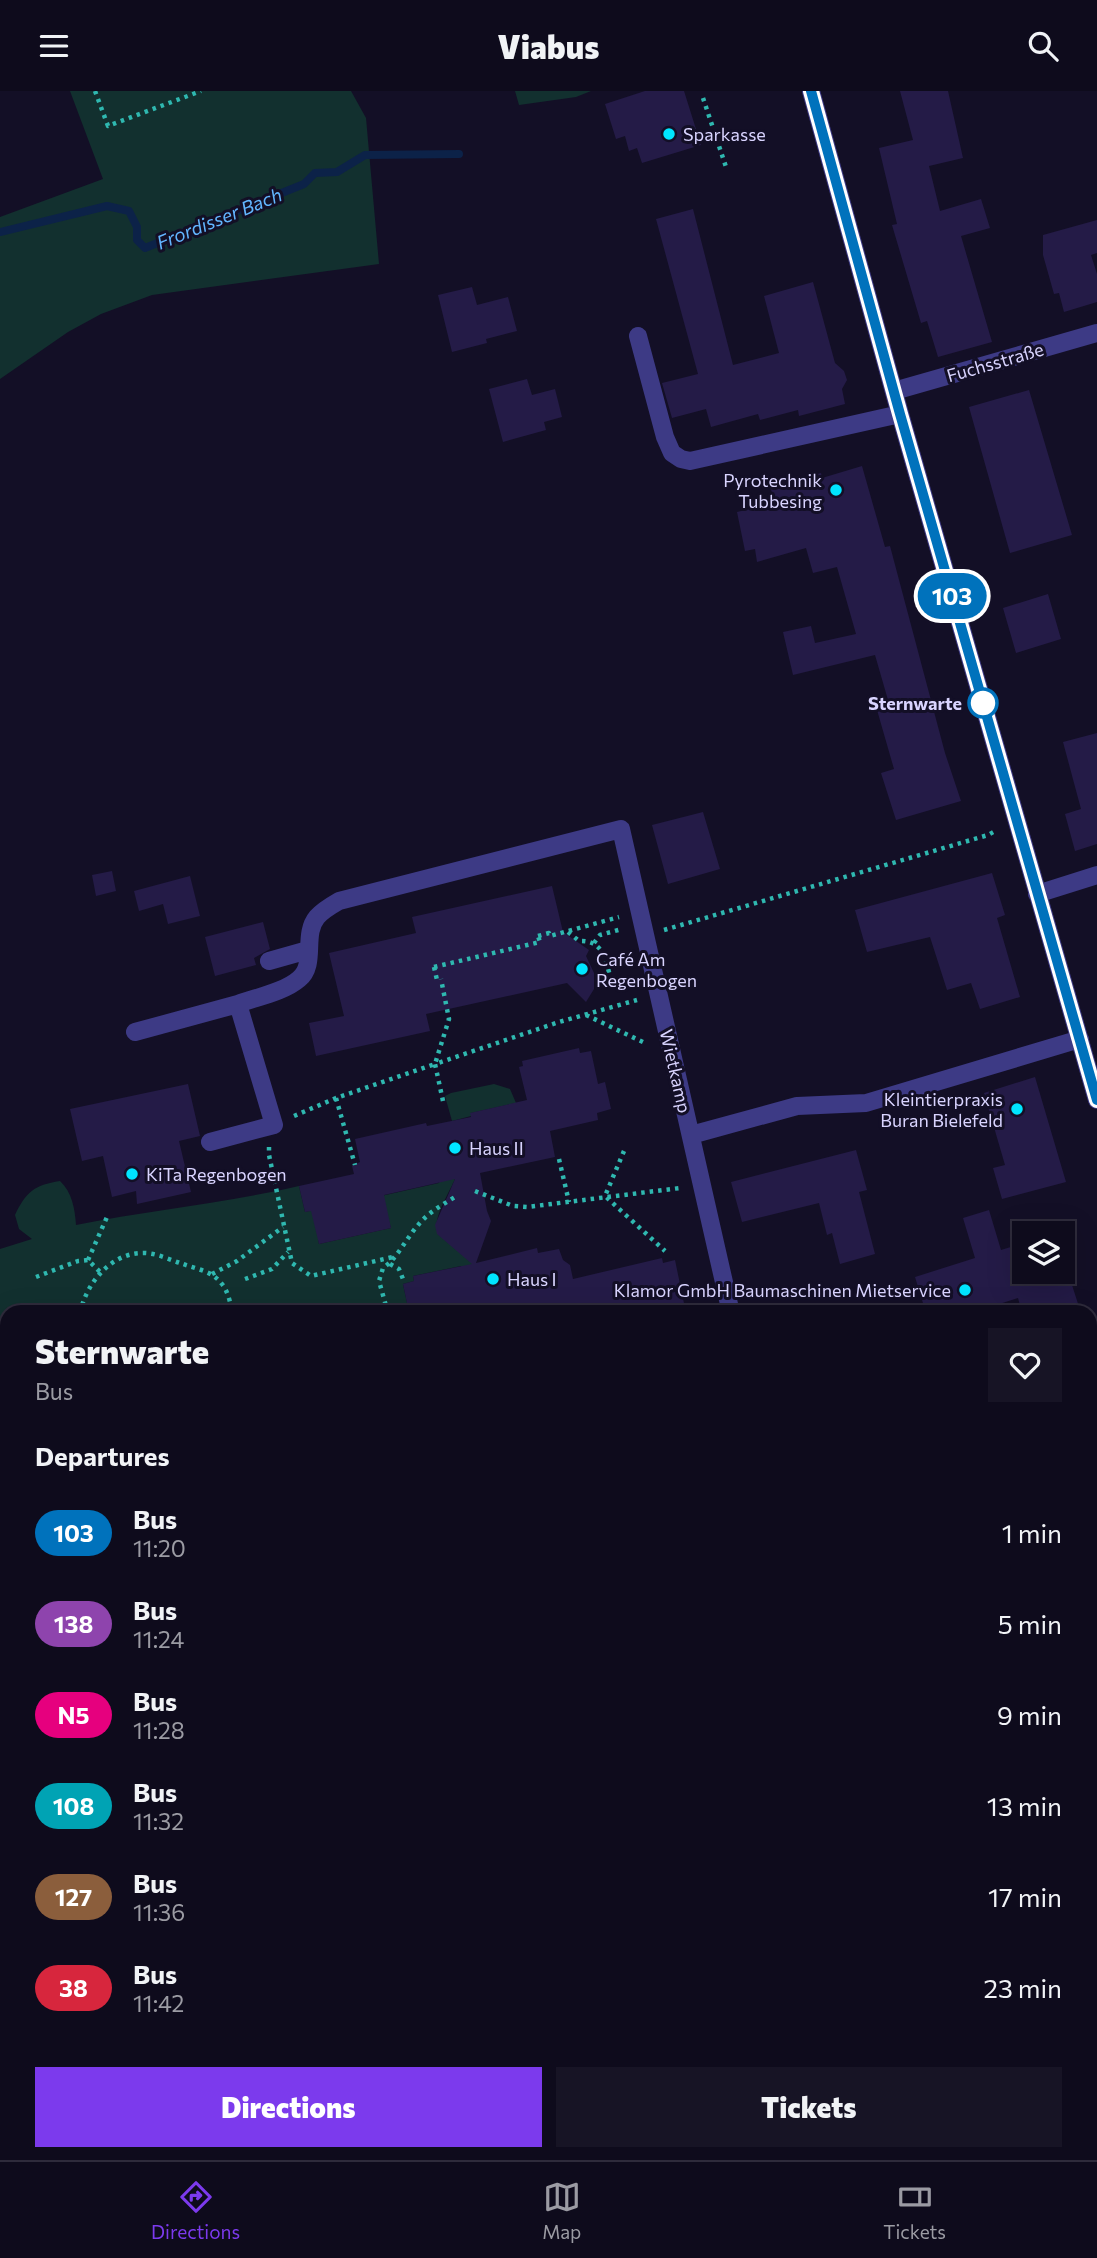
<!DOCTYPE html>
<html lang="en">
<head>
<meta charset="utf-8">
<style>
  :root { --surface:#0e0b1c; --page:#171425; --text:#f1f3f6; --muted:#9b9ba3; --line:#2e2b3b; --accent:#7c3aed }
  body { margin:0; font-family:Commissioner,sans-serif; background:var(--page); color:var(--text); height:100vh; display:flex; flex-direction:column; font-size:26px; white-space:nowrap }
  * { box-sizing:border-box; margin:0 }
  p { font-size:23px; color:var(--muted) }
  .icon { flex:none; width:38px; height:38px; fill:none; stroke:currentColor; stroke-width:2; stroke-linecap:round; stroke-linejoin:round }
  .map { position:relative; flex:1; overflow:hidden }
  .sheet { position:absolute; left:0px; top:1214px; width:1097px; height:856px; display:flex; flex-direction:column; background:var(--surface); border-radius:21px 21px 0 0; box-shadow:0 7px 28px #0002,0 0 0 2px var(--line) }
  .sheet>* { flex:none }
  .badge { padding:0 14px; border-radius:23px; font-size:24px; line-height:46px }
  .buttons { position:absolute; left:1012px; top:1130px; display:grid; gap:14px }
  .buttons a { display:grid; place-items:center; width:63px; height:63px; border-radius:0px; background:var(--surface); box-shadow:0 7px 28px #0002,0 0 0 2px var(--line); font-size:35px }
  .map>.badge { position:absolute; translate:-50% -50%; box-shadow:0 0 0 4px #fff }
  h2 { padding:0 35px; font-size:26px; line-height:63px }
  .round { display:grid; place-items:center; flex:none; width:74px; height:74px; border-radius:0px; background:var(--page) }
  .overview { display:flex; align-items:center; justify-content:space-between; height:119px; padding:0 35px }
  h1 { font-size:33px; font-weight:800; line-height:52px }
  .action { display:flex; gap:14px; margin-top:auto; padding:14px 35px }
  .action a { flex:1; height:80px; border-radius:0px; background:var(--accent); color:#fff; font-size:28px; font-weight:800; line-height:80px; text-align:center }
  .action a+a { background:var(--page); color:var(--text) }
  ul { padding:0; list-style:none }
  li { display:flex; align-items:center; gap:21px; height:91px; padding:0 35px }
  li div { flex:1 }
  li b { display:block; font-size:26px }
  li em { font-style:normal }
  li .badge { min-width:77px; font-weight:700; text-align:center }
  header { display:flex; justify-content:space-between; align-items:center; height:91px; padding:0 35px; background:var(--surface); font-size:32px; font-weight:800 }
  .menu { display:flex; justify-content:space-around; align-items:center; height:98px; border-top:2px solid var(--line); background:var(--surface); font-size:19px; color:var(--muted) }
  .menu a { display:grid; justify-items:center; gap:4px }
  .menu .current { color:var(--accent) }
  .map>svg:first-child { display:block }
  .green { fill:#12302f }
  .lines { fill:none; stroke-linecap:round; stroke-linejoin:round }
  .stream { stroke:#0c2248; stroke-width:8 }
  .building { fill:#241b47 }
  .path { stroke:#2fb8b0; stroke-width:4.5; stroke-dasharray:3.5 5; stroke-linecap:butt }
  .minor { stroke:#3d3a85; stroke-width:18 }
  .path-bridge { stroke:#2fb8b0; stroke-width:4.5; stroke-dasharray:3.5 5; stroke-linecap:butt }
  .line-casing { stroke:#fff; stroke-width:16 }
  .line { stroke:#0072bc; stroke-width:10 }
  .poi-dot { fill:#00e5ff; stroke:#130f26; stroke-width:2.5 }
  .stop-dot { fill:#fff; stroke:#0072bc; stroke-width:3.5 }
  .labels { text-anchor:middle; dominant-baseline:central; stroke-width:6; stroke-linejoin:round; paint-order:stroke }
  .poi-label { font-size:18px; fill:#d9d4ff; stroke:#130f26; text-anchor:start }
  .street-label { font-size:18px; fill:#d9d4ff; stroke:#130f26 }
  .stop-label { font-size:18px; font-weight:bold; fill:#d9d4ff; stroke:#130f26; text-anchor:end }
  .water-label { font-size:19px; font-style:italic; fill:#62b6ff; stroke:#130f26 }
</style>
</head>
<body>
<header><svg class="icon" aria-label="menu" viewBox="0 0 24 24"><path d="M4 6h16M4 12h16M4 18h16"/></svg>Viabus<svg class="icon" aria-label="search" viewBox="0 0 24 24"><circle cx="10" cy="10" r="6"/><path d="M15 15l6 6"/></svg></header>
<div class="map">
<svg width="1097" height="2069" viewBox="0 0 1097 2069">
  <rect width="100%" height="100%" fill="#130f26"/>
  <path class="green" d="M70,0h281l15,27 13,146 -227,31 -51,19 -33,18 -68,47v-162l103,-38z
    M515,0h76l-15,6 -57,8z
    M494,993l16,5 6,14 -45,10v3l-19,5 -7,-25 6,-3z
    M454,1084l1,4c-7,17 -36,59 -3,61l25,27 -15,3 -1,-4 -48,10 1,5 -11,3 6,28 -402,1v373l-7,4v-441l32,-10 -13,-10 -4,-14c11,-23 19,-30 45,-34 12,11 15,28 16,44 74,-15 150,-22 223,-39l6,26 9,-2 5,34 72,-16 -10,-32 58,-13 1,-5z"/>
  <g class="lines">
    <path class="stream" d="M0,141l107,-26 22,5 8,16v13l8,8 159,-64 11,-11 22,-1 28,-17 94,-1
      M183,1222l20,-3
      M0,1264l7,-2"/>
  </g>
  <path class="building" d="M645,0h39l17,54 -59,18 -5,-15 -8,3 -4,-15 -9,3 -11,-35z
    M900,0h48l15,67 -34,8 11,45 41,-12 9,29 -29,8 31,106 -54,15 -11,-36 -6,2 -29,-98 5,-1 -18,-76 34,-8z
    M693,118l40,156 46,-12 -15,-57 49,-14 22,81 9,8 3,9 -5,9 3,15 -46,12 -1,-6 -38,10 -2,-6 -47,13 -5,-18 -34,9 -10,-35 36,-9 -42,-155z
    M1097,129v33l-6,2 6,19v28l-33,10 -5,-19 -5,1 -11,-39v-20z
    M472,196l5,18 31,-8 9,34 -31,8 1,4 -35,9 -14,-57z
    M527,288l5,16 23,-6 7,28 -18,5 2,8 -43,12 -14,-53z
    M1029,299l43,145 -62,18 -41,-146z
    M862,375l23,81 5,-1 55,207 16,48 -65,19 -15,-47 13,-4 -19,-66 13,-3 -13,-45 -82,20 -10,-43 28,-6 4,17 41,-9 -19,-67 -24,6 -7,-25 -49,14 -2,-13 -10,2 -8,-39 38,-9 -5,-17 51,-13 1,5z
    M1048,503l13,45 -45,14 -13,-45z
    M1097,642v111l-22,7 -10,-37 16,-5 -18,-67z
    M703,721l17,57 -52,15 -16,-59z
    M112,780l4,20 -20,5 -4,-21z
    M992,782l13,42 -8,3 23,79 -40,12 -9,-26 -24,7 -17,-53 -63,15 -12,-42z
    M190,785l10,40 -32,8 -5,-20 -24,7 -5,-20z
    M552,795l11,46 26,18 -3,6 8,17v16l-8,13 -19,-19 -141,31 4,17 -114,25 -7,-33 35,-7 -15,-63 87,-20 -4,-16z
    M263,831l7,27 -16,9 2,7 -41,11 -10,-39z
    M579,957l1,5 11,-2 7,33 7,-2 6,27 -14,4 1,7 -48,11 5,26 -75,16 7,38 4,10 -15,42 61,-15 1,5 21,-4 4,11 7,5 3,14 89,-21 1,5 12,-3 11,53h-277l-6,-29 11,-3 -1,-5 59,-12 -35,-30 -2,-9 20,-46 -71,16 7,33 -72,16 -8,-33 -6,1 -6,-26 55,-12 -2,-8 8,-4 -5,-23 71,-16 1,3 44,-9 -1,-4 57,-13 -8,-33 4,-1 -1,-5z
    M1035,986l31,105 -64,17 -9,-31 12,-3 -21,-72z
    M188,993l12,52 -21,5 12,51 -54,12 -1,-13 -24,6 -9,-41 -21,5 -12,-52z
    M856,1059l11,40 -8,2 16,62 -35,10 -8,-31 -5,2 -8,-32 -77,19 -11,-40z
    M989,1119l12,40 23,-7v29h38v-18l19,59h-59l-4,-15 -47,15h-45l-11,-36 60,-19 -12,-40z"/>
  <g class="lines">
    <path class="path" d="M95,0l13,35 93,-35
      M703,7l24,72
      M664,839l324,-95 9,-5
      M568,841l11,9c23,-1 26,16 31,35
      M538,845l11,-3 1,3 69,-19
      M594,852l6,-8 22,-6
      M434,876l3,13
      M586,924l61,29
      M336,1007l19,67
      M443,1010l-8,-37 124,-42 78,-22
      M294,1025l42,-18 99,-34 14,-45 -8,-40
      M269,1056v8l23,108 19,13 82,-19
      M624,1060l-19,45 60,55
      M559,1068l10,43
      M475,1100l38,15 14,1 153,-19
      M88,1169l19,-43
      M390,1173l9,5 4,10
      M212,1183l25,-13 46,-34
      M36,1186l42,-16 10,-1 12,12
      M245,1188l27,-10 16,-17
      M80,1222c6,-29 30,-59 61,-60 14,-1 29,7 42,11 13,5 29,7 38,19 7,7 9,20 12,30
      M388,1222l-9,-32 4,-13c14,-9 24,-31 36,-44 10,-12 23,-19 36,-27
      M0,1276l7,5"/>
    <path class="minor" d="M811,0l89,323 197,686
      M638,245l27,101 7,16 9,6 9,2 210,-47
      M894,300l203,-58
      M1037,803l60,-19
      M269,870l39,-11
      M238,913c19,-7 46,-12 61,-25 18,-15 3,-44 18,-62 6,-7 15,-12 22,-16l282,-72 110,484
      M135,941l103,-28 36,121 -64,17
      M691,1044l106,-29 69,-3 214,-64
      M1090,1570l7,-1
      M0,1816l7,-1
      M292,2063l1,6
      M598,2063v6
      M800,2063v6
      M905,2069v-6
      M1005,2069v-6"/>
    <path class="path-bridge" d="M434,876l106,-25 -2,-6"/>
  </g>
  <g class="lines">
    <defs>
      <path id="line" d="M811,0l89,323 197,686"/>
    </defs>
    <use href="#line" class="line-casing"/>
    <use href="#line" class="line"/>
  </g>
  <g class="poi-dot">
    <circle cx="669" cy="43" r="7"/>
    <circle cx="836" cy="399" r="7"/>
    <circle cx="582" cy="878" r="7"/>
    <circle cx="1017" cy="1018" r="7"/>
    <circle cx="455" cy="1057" r="7"/>
    <circle cx="132" cy="1083" r="7"/>
    <circle cx="493" cy="1188" r="7"/>
    <circle cx="965" cy="1199" r="7"/>
  </g>
  <circle class="stop-dot" cx="983" cy="612" r="14"/>
  <g class="labels">
    <g class="poi-label">
      <text x="683" y="43">Sparkasse</text>
      <text x="822" y="389" text-anchor="end">Pyrotechnik<tspan x="822" dy="21">Tubbesing</tspan></text>
      <text x="596" y="868">Café Am<tspan x="596" dy="21">Regenbogen</tspan></text>
      <text x="1003" y="1008" text-anchor="end">Kleintierpraxis<tspan x="1003" dy="21">Buran Bielefeld</tspan></text>
      <text x="469" y="1057">Haus II</text>
      <text x="146" y="1083">KiTa Regenbogen</text>
      <text x="507" y="1188">Haus I</text>
      <text x="951" y="1199" text-anchor="end">Klamor GmbH Baumaschinen Mietservice</text>
    </g>
    <g class="street-label">
      <text transform="translate(995 271) rotate(-16)">Fuchsstraße</text>
      <text transform="translate(676 980) rotate(77)">Wietkamp</text>
    </g>
    <g class="stop-label">
      <text x="962" y="612">Sternwarte</text>
    </g>
    <g class="water-label">
      <text transform="translate(219 127) rotate(-22)">Frordisser Bach</text>
    </g>
  </g>
</svg>
<div class="buttons">
<a><svg class="icon" aria-label="layers" viewBox="0 0 24 24"><path d="M12 4l9 5-9 5-9-5zM3 14l9 5 9-5"/></svg></a>
</div>
<b class="badge" style="left:952px;top:505px;background:#0072bc;color:#fff">103</b>
<section class="sheet">
<div class="overview"><div><h1>Sternwarte</h1><p>Bus</p></div><a class="round"><svg class="icon" aria-label="heart" viewBox="0 0 24 24"><path d="M12 20l-8-8c-3-5 5-10 8-4 3-6 11-1 8 4z"/></svg></a></div>
<h2>Departures</h2>
<ul>
<li><span class="badge" style="background:#0072bc;color:#fff">103</span><div><b>Bus</b><p>11:20</p></div><em>1 min</em></li>
<li><span class="badge" style="background:#8e44ad;color:#fff">138</span><div><b>Bus</b><p>11:24</p></div><em>5 min</em></li>
<li><span class="badge" style="background:#e6007e;color:#fff">N5</span><div><b>Bus</b><p>11:28</p></div><em>9 min</em></li>
<li><span class="badge" style="background:#00a3b4;color:#fff">108</span><div><b>Bus</b><p>11:32</p></div><em>13 min</em></li>
<li><span class="badge" style="background:#8b5e3c;color:#fff">127</span><div><b>Bus</b><p>11:36</p></div><em>17 min</em></li>
<li><span class="badge" style="background:#d7263d;color:#fff">38</span><div><b>Bus</b><p>11:42</p></div><em>23 min</em></li>
</ul>
<div class="action"><a>Directions</a><a>Tickets</a></div>
</section>
</div>
<nav class="menu">
<a class="current"><svg class="icon" aria-label="directions" viewBox="0 0 24 24"><path d="M12 3l9 9-9 9-9-9zM9 14v-3h6M13 9l2 2-2 2"/></svg>Directions</a>
<a><svg class="icon" aria-label="map" viewBox="0 0 24 24"><path d="M3 6l6-2 6 2 6-2v14l-6 2-6-2-6 2zM9 4v14M15 6v14"/></svg>Map</a>
<a><svg class="icon" aria-label="tickets" viewBox="0 0 24 24"><path d="M3 7h18v10H3zM15 7v10"/></svg>Tickets</a>
</nav>
</body>
</html>
